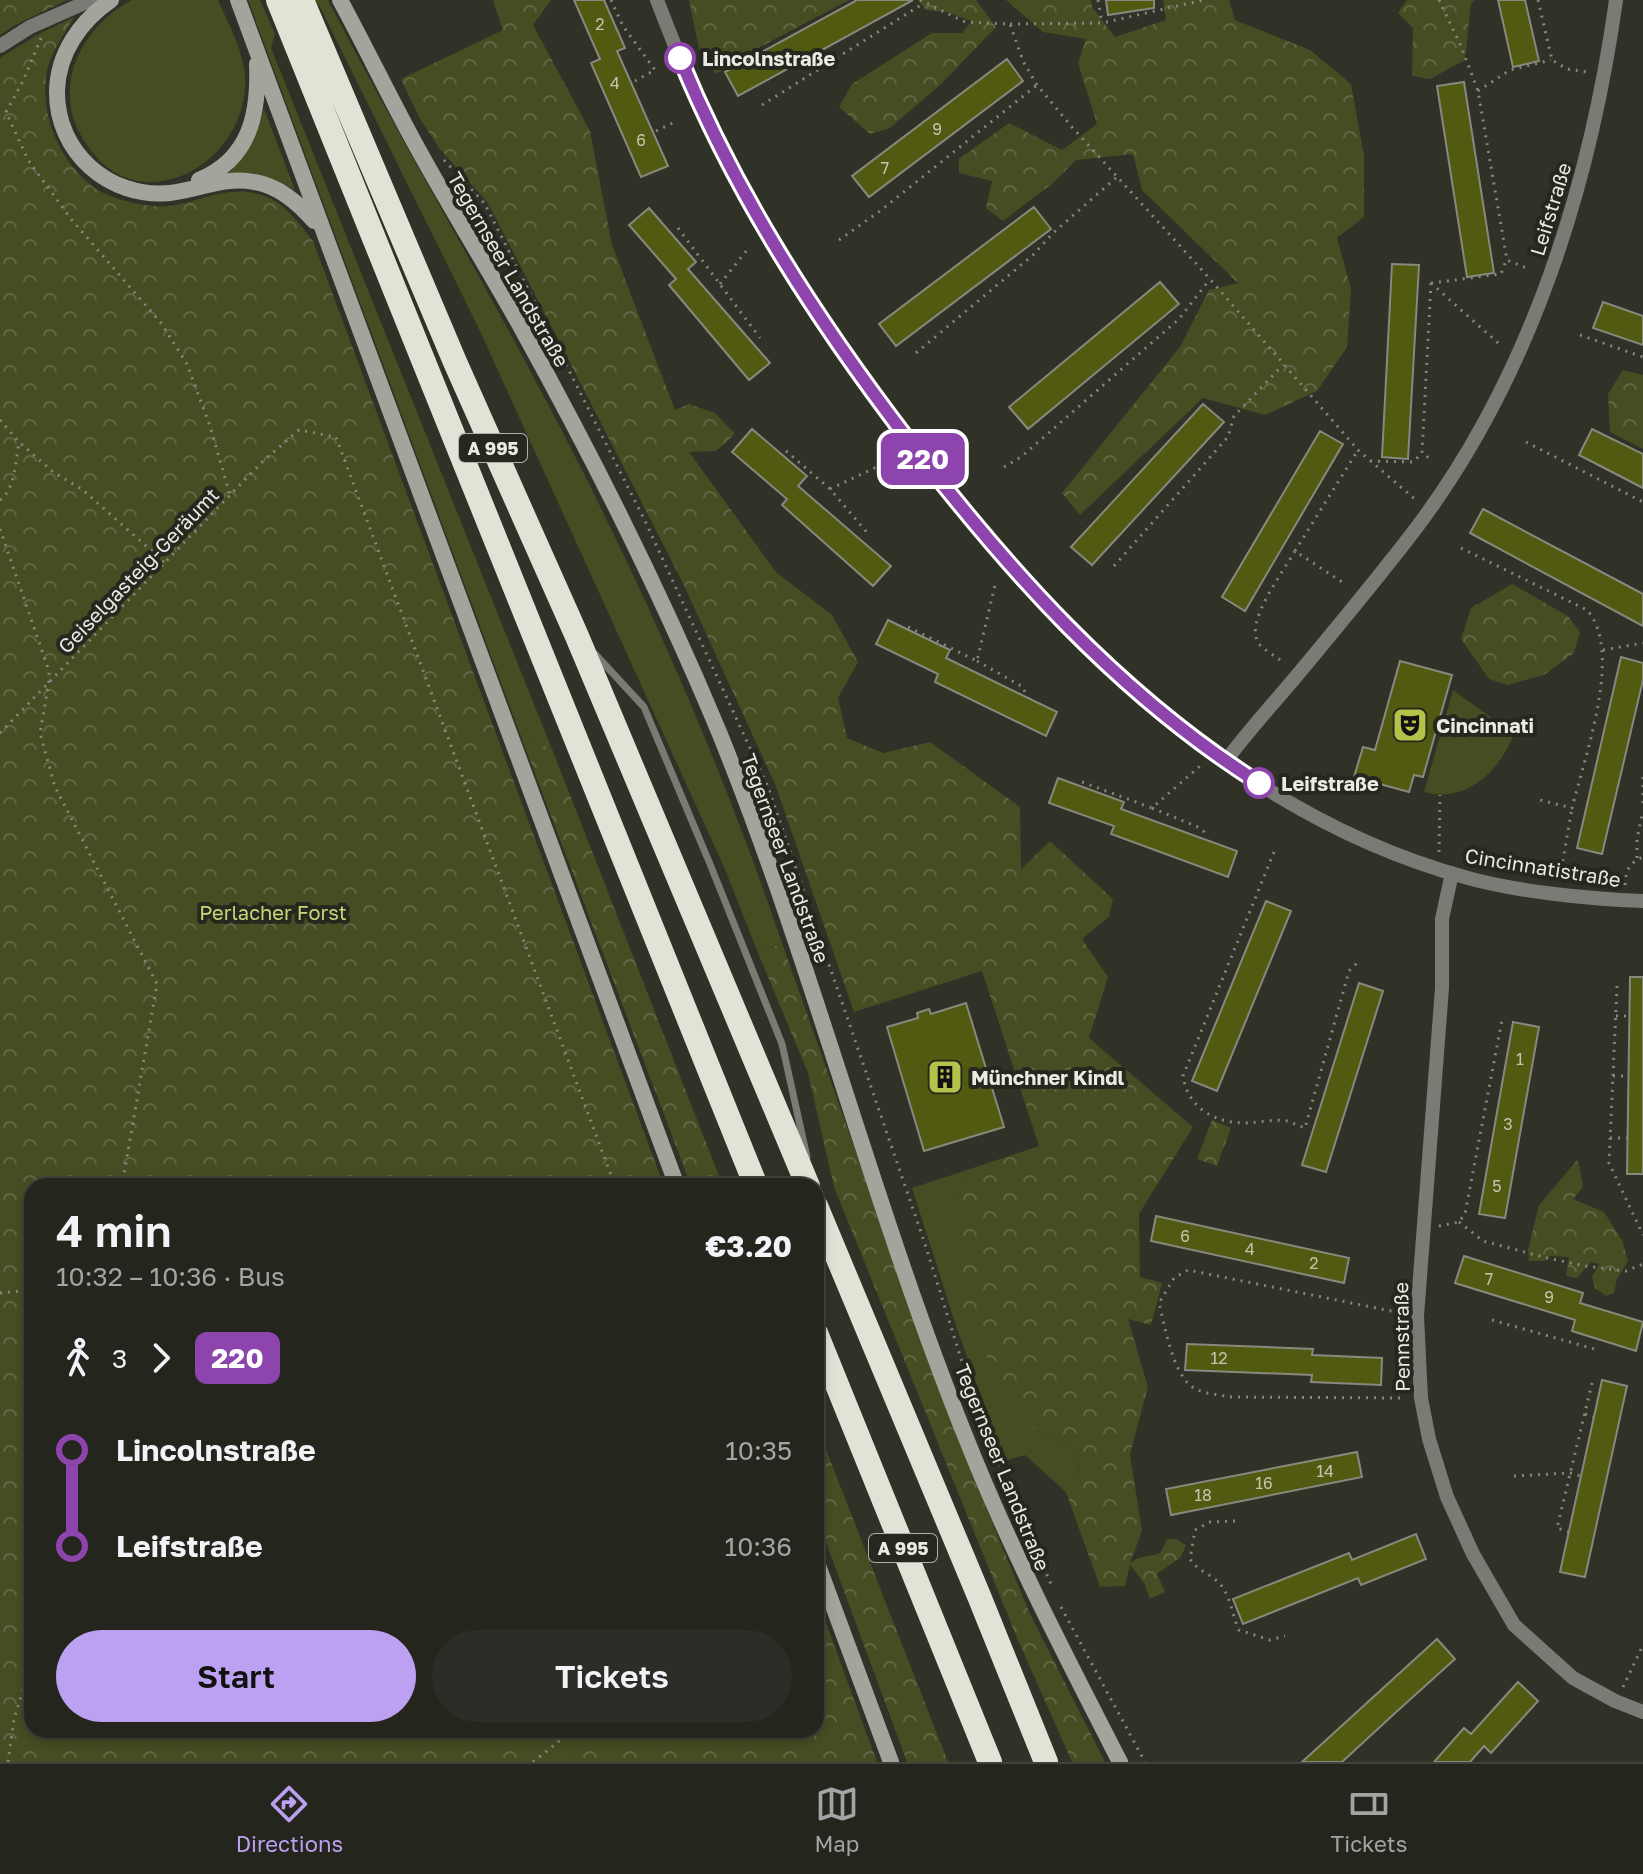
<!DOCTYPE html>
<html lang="en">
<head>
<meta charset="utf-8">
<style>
  :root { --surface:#24251d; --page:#2c2d26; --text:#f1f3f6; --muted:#a3a5a4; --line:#41423b; --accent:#bca0f2 }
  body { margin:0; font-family:"Golos Text",sans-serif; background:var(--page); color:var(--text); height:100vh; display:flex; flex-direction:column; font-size:30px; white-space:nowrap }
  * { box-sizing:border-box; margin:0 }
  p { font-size:26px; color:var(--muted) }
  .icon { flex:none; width:44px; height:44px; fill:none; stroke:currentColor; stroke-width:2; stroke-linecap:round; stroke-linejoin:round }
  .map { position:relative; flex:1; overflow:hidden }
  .drawer { position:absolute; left:24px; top:1178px; width:800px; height:560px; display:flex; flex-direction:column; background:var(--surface); border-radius:24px; box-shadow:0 4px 12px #0003,0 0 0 2px var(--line) }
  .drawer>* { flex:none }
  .badge { padding:0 16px; border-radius:12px; font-size:28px; line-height:52px }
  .map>.badge { position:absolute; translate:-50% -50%; box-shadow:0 0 0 4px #fff }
  .legs { display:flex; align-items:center; gap:12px; height:88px; padding:0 32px; font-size:26px }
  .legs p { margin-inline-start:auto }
  .head { display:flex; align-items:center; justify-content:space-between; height:136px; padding:0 32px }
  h1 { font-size:44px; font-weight:600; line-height:60px }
  .primary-button { display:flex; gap:16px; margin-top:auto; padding:16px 32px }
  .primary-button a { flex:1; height:92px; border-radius:48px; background:var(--accent); color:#111; font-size:32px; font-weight:600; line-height:92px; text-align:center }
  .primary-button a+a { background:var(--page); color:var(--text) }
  ul { padding:0 32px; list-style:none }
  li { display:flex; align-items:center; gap:28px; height:96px; font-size:30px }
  li i { display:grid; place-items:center; width:12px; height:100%; margin:0 10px; background:currentColor }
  li i::after { content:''; width:20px; height:20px; margin:-10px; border:6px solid; border-radius:50%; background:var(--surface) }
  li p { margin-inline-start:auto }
  li:first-child i { background:linear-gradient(#0000 50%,currentColor 0) }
  li:last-child i { background:linear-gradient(currentColor 50%,#0000 0) }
  .tab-bar { display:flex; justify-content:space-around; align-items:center; height:112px; border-top:2px solid var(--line); background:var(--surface); font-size:22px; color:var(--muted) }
  .tab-bar a { display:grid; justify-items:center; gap:4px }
  .tab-bar .on { color:var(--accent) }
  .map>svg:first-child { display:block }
  .green { fill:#474c23 }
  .forest { fill:url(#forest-crowns) }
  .building { fill:#525911; stroke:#87897e; stroke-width:2 }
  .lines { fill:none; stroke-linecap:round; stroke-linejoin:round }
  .path { stroke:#86877f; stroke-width:3; stroke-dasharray:2 6; stroke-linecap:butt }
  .service { stroke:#7a7b75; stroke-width:7 }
  .minor { stroke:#7a7b75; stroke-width:14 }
  .secondary { stroke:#a3a59c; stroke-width:16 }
  .motorway { stroke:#e0e3d6; stroke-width:24 }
  .line-1-casing { stroke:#fff; stroke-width:18 }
  .line-1 { stroke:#8e44ad; stroke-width:12 }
  .stop-1-dot { fill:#fff; stroke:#8e44ad; stroke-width:4 }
  .labels { text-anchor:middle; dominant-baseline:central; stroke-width:8; stroke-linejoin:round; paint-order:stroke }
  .number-label { font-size:16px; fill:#c3c6af }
  .shield { fill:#26271e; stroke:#aeb0a9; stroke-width:2 }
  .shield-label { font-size:18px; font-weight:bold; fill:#e9ebe4 }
  .stop-label { font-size:20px; font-weight:bold; fill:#e9ebe4; stroke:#26271e; text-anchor:start }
  .street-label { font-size:20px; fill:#e9ebe4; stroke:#26271e }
  .poi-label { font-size:20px; font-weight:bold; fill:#e9ebe4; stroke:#26271e; text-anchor:start }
  .park-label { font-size:20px; fill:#cad676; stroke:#26271e }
</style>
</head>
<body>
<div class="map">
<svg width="1643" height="1762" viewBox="0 0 1643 1762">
  <defs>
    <pattern id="forest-crowns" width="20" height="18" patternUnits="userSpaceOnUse" patternTransform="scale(2)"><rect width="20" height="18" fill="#474c23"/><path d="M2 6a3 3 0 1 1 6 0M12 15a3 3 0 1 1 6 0" fill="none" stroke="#626643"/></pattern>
  </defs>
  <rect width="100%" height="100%" fill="#303127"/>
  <path class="green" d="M132,0h86c10,23 25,50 27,75 6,86 -102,149 -156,73 -15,-22 -20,-35 -19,-62 3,-37 31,-70 62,-86z
    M248,0h12l15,34 -4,14 281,701 -32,-15z
    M309,0h19c71,138 151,272 223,410 90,171 169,350 231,533l-24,10 -34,-86 -245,-538 -160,-324z
    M264,109l31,81 -27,-12 -42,-3c22,-19 29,-40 38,-66z
    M1453,690l61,44c-14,37 -48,70 -90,58z
    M964,1171l-8,34 76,223 45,23 3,22 -14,19 -41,-37 -21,6 -48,-135 -44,-138z
    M558,1730h43l-37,32h-41z"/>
  <path class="forest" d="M0,0h67l-52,25 -15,10z
    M493,0h58l-18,25 57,106 22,114 63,165 14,-6 26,9 20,21 -19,17 -27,1 87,120 56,43 26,47 -20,36 9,40 36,15 47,-11 90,65 1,62 29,-28 63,58 -4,18 -27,22 26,38 -19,61 104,89 -54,87 1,63 22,6 -11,42 -23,-6 20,68 -18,67 12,77 -12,32c4,-2 7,-5 12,-6 18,-4 16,2 25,-18h9l10,6 -5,12 -24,17 8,18 -15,7 -6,-16 -14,-18 -5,21 -25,1 -34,-95 14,-19 -3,-22 -45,-23 -72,-112 -4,-111 8,-34 75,-25 -57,-175 -128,41 -79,-228 -94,-205 -193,-376 -49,-55 -20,-31 -18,-38 102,-49z
    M689,0h160l-91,48 -42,26 -16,-20z
    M918,0h58l20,27 -55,57 -51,44 -20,6 -31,-27 13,-23 80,-51h30l10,-12 -25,-9 -21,-2z
    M1006,0h85l1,7 23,30 51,-17 -3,-20h66l6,20 75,30 41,34 13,72v61l-27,21 14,51 -4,58 -30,44 -52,24 -62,-17 -123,117 -18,-22 118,-146 29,-57 29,-7 -96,-93 -9,-36 -57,6 -23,23 -50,38 -17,-13 6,-27 -33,-8v-14l50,-36 53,27 35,-26 -19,-61 8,-24 -43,-7z
    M1407,0h68l-4,3 -6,57 -35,19 -18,-3 1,-48 -15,-15z
    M74,17c-9,16 -24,37 -27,55 -8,41 12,88 45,114 16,13 55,22 76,20 31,-3 55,-21 90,-12 25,6 40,28 55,47l351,945h-632v544h526l-35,32h-523v-1704l37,-23z
    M1623,370l20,5v74l-33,-17 -2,-38z
    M1512,584l56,32 12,16 -6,21 -30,22 -36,10 -19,-6 -28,-40 10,-31z
    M520,734l32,15 171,437h-32z
    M782,943l174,492 74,179 75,148h-33l-55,-124 -183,-451 -26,-114 -50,-120z
    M1212,1120l19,8 -14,38 -20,-7z
    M1578,1159l5,28 -10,12 31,13 18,28 6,21 -11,18 -3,14 -8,3 -11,-8 -3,-11 7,-13 -8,-2 -14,16 -11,-2 3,-19 -19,-1 -6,5h-15l-1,-11 11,-45z
    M816,1424l132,338h-41l-91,-247z
    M816,1596l61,166h-313l37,-32h215z"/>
  <path class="building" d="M574,0h30l21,48 -8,3 51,115 -27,11 -50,-114 9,-4z
    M857,0h56l-175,96 -13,-24z
    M1106,0h48v8l-46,7z
    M1498,0h27l14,61 -26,6z
    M1007,59l16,22 -154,116 -17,-21z
    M1464,82l30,191 -27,4 -30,-191z
    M1034,207l17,22 -155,117 -17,-22z
    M649,208l47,54 -8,7 82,94 -21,17 -80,-95 7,-6 -47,-54z
    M1392,264l27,1 -11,194 -26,-2z
    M1160,282l19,22 -151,125 -19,-22z
    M1603,302l40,14v29l-50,-17z
    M1203,404l21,18 -132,143 -21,-18z
    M752,429l55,47 -9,10 93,80 -18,20 -91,-81 5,-6 -55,-47z
    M1592,429l51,25v34l-64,-33z
    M1320,431l23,13 -98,167 -23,-14z
    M1483,509l160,85v32l-173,-93z
    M888,620l62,30 -4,8 111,54 -11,24 -111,-54 3,-8 -62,-30z
    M1621,657l22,6v17l-41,174 -25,-6z
    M1400,661l52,14 -29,102 -9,-2 -5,17 -55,-15 9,-30 12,3z
    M1058,778l66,24 -3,7 116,42 -9,26 -117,-43 3,-8 -65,-23z
    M1266,901l25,10 -74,180 -25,-10z
    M1630,977h13v197h-16z
    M1359,983l24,8 -57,181 -24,-7z
    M966,1003l38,124 -80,24 -37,-124 31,-9 -1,-5 12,-4 2,5z
    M1513,1022l26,5 -34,191 -26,-4z
    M1156,1216l193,42 -5,25 -193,-42z
    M1464,1256l119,37 -3,10 63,19 -7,29 -64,-20 3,-11 -120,-37z
    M1187,1344l126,5 -1,6 70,3 -1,27 -70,-3 1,-7 -127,-5z
    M1602,1380l25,6 -42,191 -25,-5z
    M1357,1452l5,25 -191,38 -5,-26z
    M1416,1534l10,25 -65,26 -3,-7 -115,46 -10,-25 116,-46 3,7z
    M1437,1639l18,20 -61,55 -52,48h-40z
    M1518,1682l20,19 -47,52 -7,-7 -14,16h-36l30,-34 7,6z"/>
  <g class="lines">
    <path class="path" d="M611,0l12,26 32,44 -20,11
      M920,0l45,22 45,2 13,37 14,24 34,41 139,153 148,171 59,51
      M1098,0l4,23
      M1439,0l22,46 17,45 29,169 22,9
      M1538,0l14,60 15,9 20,3
      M1010,24l92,-1 102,-23
      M41,38l-18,43 -17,31 22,48 43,59 90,104 26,41 23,62 20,69
      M1478,91l32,-21 41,-10
      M762,105l162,-102
      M656,131l19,-9
      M444,160l41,44 161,319 122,264 157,457 55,175 73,170
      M678,228l82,110
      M839,240l41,-29 157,-126
      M1431,283l-9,170 11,8
      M1431,283l67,60
      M1431,283l70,-9 5,-13
      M720,284l27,-34
      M1580,335l63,22
      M916,353l117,-98 20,-22 64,-56
      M0,420l19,22 34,30 30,18 81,72
      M1526,442l117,60
      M786,451l44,38 40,47
      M1370,461l43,1 9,-9
      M1004,467l17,-10 158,-138 31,-40
      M830,489l72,-34
      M0,500c15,-10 16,-41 19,-58
      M0,529l49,142v10l-9,52 15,54 102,197 -35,202
      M1461,548l126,62c37,41 -3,149 -15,198l-36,-9
      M1295,551l63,-101
      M1114,566l114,-129 6,-21 49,-51
      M908,627l69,34 18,-76
      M1603,650l40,-7
      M1280,660c-6,-5 -16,-10 -21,-16 -16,-21 25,-73 36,-93l50,33
      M977,661l46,26 3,8
      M0,733l261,-270 38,-33 37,7 279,749
      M1643,777v29
      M1082,782l70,26 48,-42
      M1152,808l48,20 4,4v5
      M1274,852l-91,224c5,33 33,48 66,47 12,-1 26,-4 38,-2 6,2 12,5 18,7l44,-157 8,-8
      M1439,852l1,-57
      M1637,858v-19l6,-28
      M1560,877l12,-69
      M1625,885c1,-15 4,-22 18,-28
      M1617,986l-8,177 34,72
      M1616,1016h13
      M1613,1076h16
      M1610,1138h18
      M1459,1222l24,19 64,17 38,8 41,5 17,-7
      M1439,1226l20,-4 6,-8 37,-194
      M0,1293l32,-3
      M1492,1320l106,30
      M1400,1398l-171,-1c-12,-3 -28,-3 -38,-11 -19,-15 -26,-60 -32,-83l15,-25 14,-8 213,43
      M1585,1414l9,3
      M1514,1476l56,-3 11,3
      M1235,1521l-25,1 -15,8 -5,29c7,12 22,15 31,26 10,13 11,30 18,45l31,10 15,-4
      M1569,1532l-12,-4 35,-145
      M1061,1607l84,155
      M1623,1687l20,-42
      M8,1762l6,-43 18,-58
      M533,1762l40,-32"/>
    <path class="service" d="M595,654l49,53 66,157 72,180 25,113"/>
    <path class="minor" d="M657,0c17,44 34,88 55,130 56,115 128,221 206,322 141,185 318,363 550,426 51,14 121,21 175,23
      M0,46l30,-19 61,-27
      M1225,762c23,-31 49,-59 74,-89 40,-48 80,-96 118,-146 114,-152 173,-341 199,-527
      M1452,873l-10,46v69l-25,328 4,82 8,41 18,58 26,57 41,71 59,53 42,23 28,11"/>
    <path class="secondary" d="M111,0c-30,21 -53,52 -54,91 -1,61 52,108 113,102 28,-3 55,-17 84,-11 25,4 44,21 60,39
      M238,0l439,1186
      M340,0c25,46 47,92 72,138 35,65 75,128 111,193 72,130 139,264 196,401 94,231 154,475 247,706 44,111 99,217 154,324
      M199,180c51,-21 60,-66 58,-116
      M816,1560l75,202"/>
    <path class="motorway" d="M278,0l478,1186
      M302,0l153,362 121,272 232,552
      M816,1206l163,390 67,166
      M816,1333l174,429"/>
  </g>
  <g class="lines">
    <defs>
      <path id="line-1" d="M680,58c56,137 137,262 226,379 101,132 212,257 353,346"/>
    </defs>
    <use href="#line-1" class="line-1-casing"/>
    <use href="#line-1" class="line-1"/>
  </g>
  <defs>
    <symbol id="theatre-square" viewBox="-11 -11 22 22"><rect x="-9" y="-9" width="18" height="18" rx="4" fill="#b4c24a" stroke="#26271e"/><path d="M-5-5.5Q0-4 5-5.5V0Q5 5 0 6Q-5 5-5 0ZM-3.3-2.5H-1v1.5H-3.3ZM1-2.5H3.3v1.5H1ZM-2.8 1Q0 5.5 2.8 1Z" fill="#111"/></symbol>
    <symbol id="building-square" viewBox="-11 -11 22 22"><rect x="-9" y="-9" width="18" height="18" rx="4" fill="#b4c24a" stroke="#26271e"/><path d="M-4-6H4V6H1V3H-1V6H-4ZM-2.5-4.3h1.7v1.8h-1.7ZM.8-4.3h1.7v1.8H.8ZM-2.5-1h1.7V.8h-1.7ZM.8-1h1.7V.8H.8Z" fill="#111"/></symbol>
  </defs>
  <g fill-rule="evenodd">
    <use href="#theatre-square" x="1390" y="705" width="40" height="40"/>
    <use href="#building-square" x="925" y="1057" width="40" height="40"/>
  </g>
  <g class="stop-1-dot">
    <circle cx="680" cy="58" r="14"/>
    <circle cx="1259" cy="783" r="14"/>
  </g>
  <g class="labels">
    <g class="number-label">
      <text x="600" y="24">2</text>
      <text x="615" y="83">4</text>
      <text x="937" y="129">9</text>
      <text x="641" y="140">6</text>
      <text x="885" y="168">7</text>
      <text x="1520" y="1059">1</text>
      <text x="1508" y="1124">3</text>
      <text x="1497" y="1186">5</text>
      <text x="1185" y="1236">6</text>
      <text x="1250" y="1249">4</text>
      <text x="1314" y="1263">2</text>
      <text x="1489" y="1279">7</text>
      <text x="1549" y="1297">9</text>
      <text x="1219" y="1358">12</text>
      <text x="1325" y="1471">14</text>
      <text x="1264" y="1483">16</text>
      <text x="1203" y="1495">18</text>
    </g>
    <g class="shield">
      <rect x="459" y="434" width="68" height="28" rx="6"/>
      <rect x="869" y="1534" width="68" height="28" rx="6"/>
    </g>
    <g class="shield-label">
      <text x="493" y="448">A 995</text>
      <text x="903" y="1548">A 995</text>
    </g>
    <g class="stop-label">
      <text x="702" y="58">Lincolnstraße</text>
      <text x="1281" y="783">Leifstraße</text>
    </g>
    <g class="street-label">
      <text transform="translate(1550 209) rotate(-73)">Leifstraße</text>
      <text transform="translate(509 269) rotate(60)">Tegernseer Landstraße</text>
      <text transform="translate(138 570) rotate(-46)">Geiselgasteig-Geräumt</text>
      <text transform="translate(786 858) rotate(70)">Tegernseer Landstraße</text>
      <text transform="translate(1543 867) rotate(9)">Cincinnatistraße</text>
      <text transform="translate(1401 1337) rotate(-91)">Pennstraße</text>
      <text transform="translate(1003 1467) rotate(68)">Tegernseer Landstraße</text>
    </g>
    <g class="poi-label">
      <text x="1436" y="725">Cincinnati</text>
      <text x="971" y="1077">Münchner Kindl</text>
    </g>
    <g class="park-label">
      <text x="273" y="912">Perlacher Forst</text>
    </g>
  </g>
</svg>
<b class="badge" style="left:923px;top:459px;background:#8e44ad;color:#fff">220</b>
<section class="drawer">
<div class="head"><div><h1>4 min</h1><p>10:32 – 10:36 · Bus</p></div><b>€3.20</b></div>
<div class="legs"><svg class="icon" aria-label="walk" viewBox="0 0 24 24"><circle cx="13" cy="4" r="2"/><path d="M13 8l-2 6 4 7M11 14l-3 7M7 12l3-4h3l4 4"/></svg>3<svg class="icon" aria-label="forward" viewBox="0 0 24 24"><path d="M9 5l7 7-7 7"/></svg><b class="badge" style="background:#8e44ad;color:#fff">220</b></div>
<ul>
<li><i style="color:#8e44ad"></i><b>Lincolnstraße</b><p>10:35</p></li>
<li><i style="color:#8e44ad"></i><b>Leifstraße</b><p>10:36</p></li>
</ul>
<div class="primary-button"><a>Start</a><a>Tickets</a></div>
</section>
</div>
<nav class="tab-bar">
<a class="on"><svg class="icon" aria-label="directions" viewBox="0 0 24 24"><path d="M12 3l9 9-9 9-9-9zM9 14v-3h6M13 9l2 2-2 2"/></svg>Directions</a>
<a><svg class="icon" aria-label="map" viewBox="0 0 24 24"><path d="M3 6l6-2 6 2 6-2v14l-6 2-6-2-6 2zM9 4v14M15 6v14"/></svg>Map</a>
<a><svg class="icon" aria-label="tickets" viewBox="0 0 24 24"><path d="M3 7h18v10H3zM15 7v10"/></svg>Tickets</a>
</nav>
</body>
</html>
